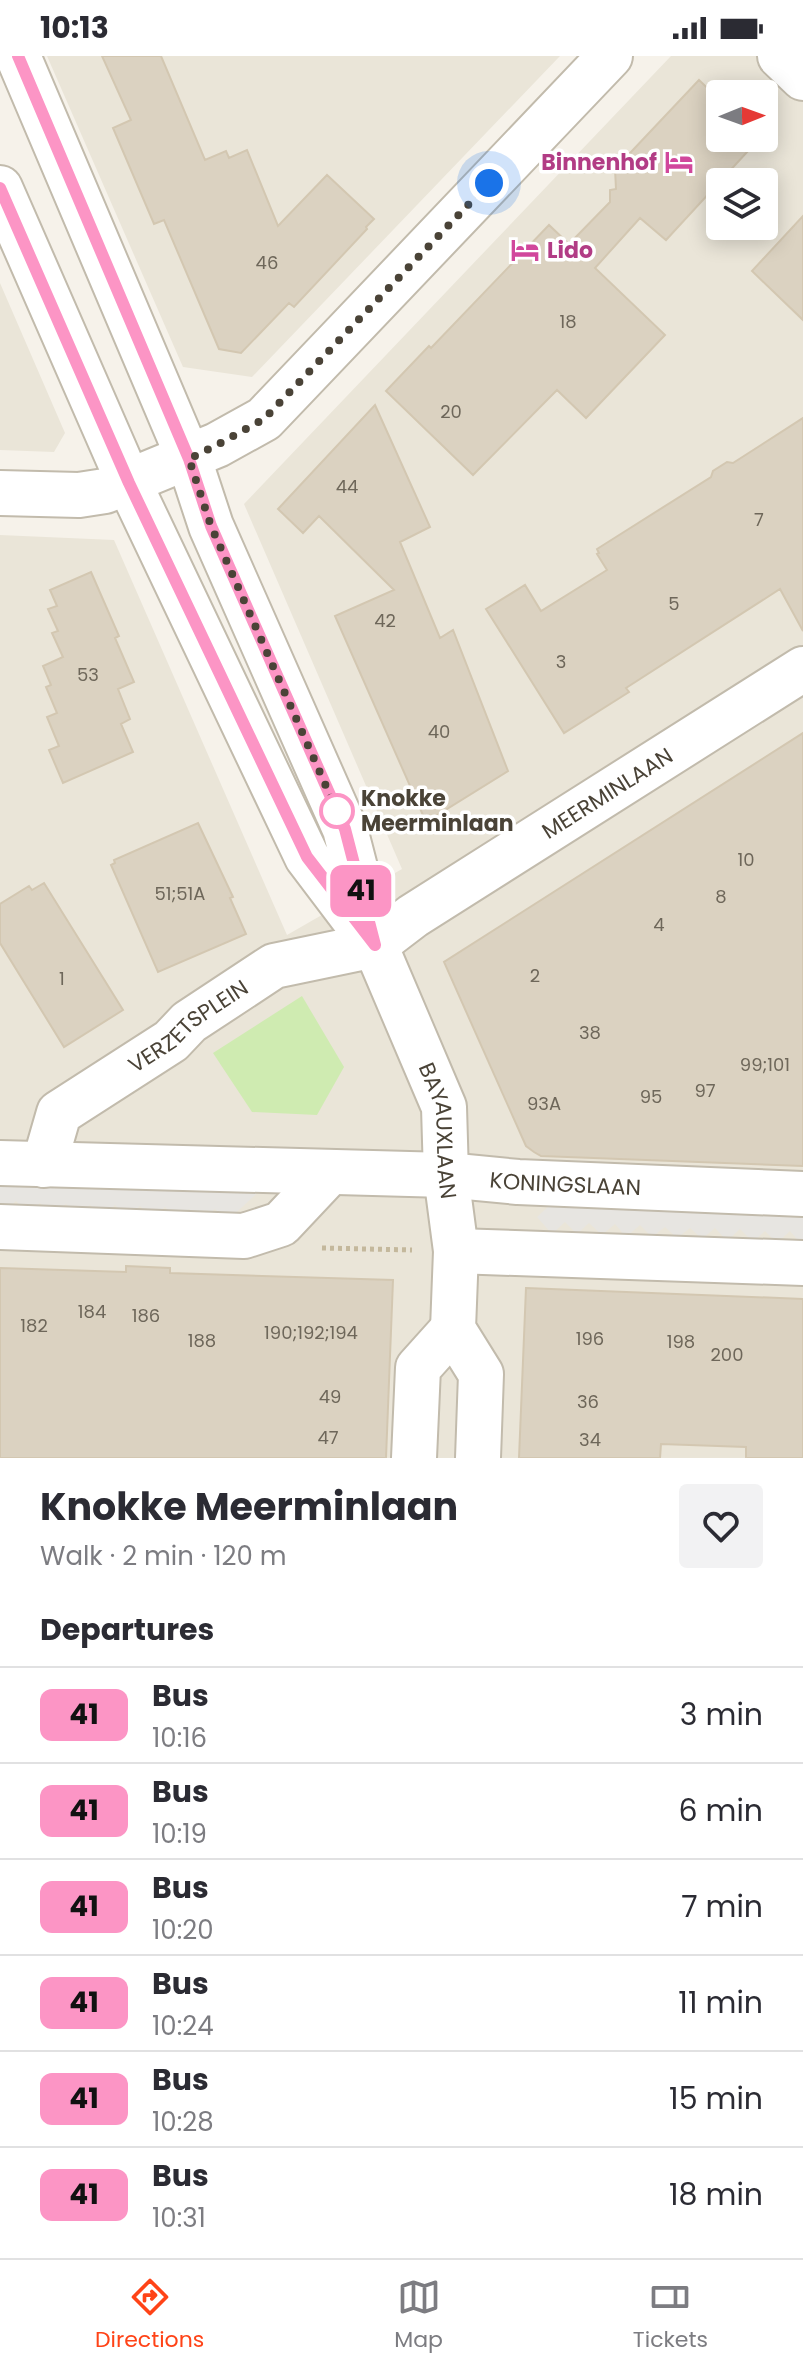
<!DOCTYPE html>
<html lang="en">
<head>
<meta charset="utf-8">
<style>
  :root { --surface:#fff; --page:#f2f2f3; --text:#2b2b33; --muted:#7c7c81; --line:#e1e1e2; --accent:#ff4317 }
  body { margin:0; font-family:Poppins,sans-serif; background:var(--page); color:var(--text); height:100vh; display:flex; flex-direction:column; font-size:30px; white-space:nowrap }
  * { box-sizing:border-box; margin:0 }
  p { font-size:26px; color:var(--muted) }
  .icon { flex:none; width:44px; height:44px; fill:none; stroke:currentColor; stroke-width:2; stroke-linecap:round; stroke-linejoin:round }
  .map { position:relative; height:1402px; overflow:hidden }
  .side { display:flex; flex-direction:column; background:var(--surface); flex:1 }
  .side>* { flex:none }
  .badge { padding:0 16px; border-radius:12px; font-size:28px; line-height:52px }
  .needle { width:52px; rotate:89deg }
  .fabs { position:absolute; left:706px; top:24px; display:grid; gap:16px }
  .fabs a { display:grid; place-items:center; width:72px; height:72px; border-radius:8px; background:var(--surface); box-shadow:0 4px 20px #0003; font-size:40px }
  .you { position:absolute; width:40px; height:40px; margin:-20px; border:6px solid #fff; border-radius:50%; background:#1a73e8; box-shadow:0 0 0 12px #1a73e833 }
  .map>.badge { position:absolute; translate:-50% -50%; box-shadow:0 0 0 4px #fff }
  h2 { padding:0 40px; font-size:30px; line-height:72px }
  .round { display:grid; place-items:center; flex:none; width:84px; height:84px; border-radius:8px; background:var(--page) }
  .summary { display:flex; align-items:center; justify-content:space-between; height:136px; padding:0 40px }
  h1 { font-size:38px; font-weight:700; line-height:60px }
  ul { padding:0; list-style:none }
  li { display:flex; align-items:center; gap:24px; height:96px; padding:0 40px; border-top:2px solid var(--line) }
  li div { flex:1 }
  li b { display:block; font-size:30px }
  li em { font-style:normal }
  li .badge { min-width:88px; font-weight:700; text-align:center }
  .status { display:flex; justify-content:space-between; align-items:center; height:56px; padding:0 40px; background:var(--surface); direction:ltr }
  .status svg { height:22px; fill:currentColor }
  .dock { display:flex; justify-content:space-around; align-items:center; height:112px; border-top:2px solid var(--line); background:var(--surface); font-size:22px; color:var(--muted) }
  .dock a { display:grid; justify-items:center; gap:4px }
  .dock .active { color:var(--accent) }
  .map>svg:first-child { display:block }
  .residential { fill:#eae5d8; fill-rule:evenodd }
  .green { fill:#cfebb1 }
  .parking { fill:#e7e5e1 }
  .building { fill:#dbd2c1; stroke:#d3c7b1; stroke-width:2 }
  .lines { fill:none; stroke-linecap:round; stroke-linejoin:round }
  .minor-casing { stroke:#c2bbac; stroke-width:48 }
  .path { stroke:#c4b89c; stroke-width:5; stroke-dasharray:4 4; stroke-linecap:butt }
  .minor { stroke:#fff; stroke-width:44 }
  .line-casing { stroke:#fff; stroke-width:18 }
  .line { stroke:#fc95c5; stroke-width:12 }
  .walk { stroke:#4a4337; stroke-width:8; stroke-dasharray:0 14.4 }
  .stop-dot { fill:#fff; stroke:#fc95c5; stroke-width:4 }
  .labels { text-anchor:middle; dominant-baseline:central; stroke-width:7; stroke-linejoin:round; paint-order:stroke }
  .number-label { font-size:18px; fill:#6e675a }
  .hotel-label { font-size:22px; font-weight:bold; fill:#b23c85; stroke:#fff; text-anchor:end }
  .street-label { font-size:22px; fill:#4a4337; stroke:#fff }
  .stop-label { font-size:22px; font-weight:bold; fill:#4a4337; stroke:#fff; text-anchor:start }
</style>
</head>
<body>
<div class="status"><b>10:13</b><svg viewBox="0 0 49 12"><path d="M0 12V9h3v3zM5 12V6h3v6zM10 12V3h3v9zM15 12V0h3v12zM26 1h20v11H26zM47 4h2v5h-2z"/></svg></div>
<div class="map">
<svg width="803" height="1402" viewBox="0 0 803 1402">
  <rect width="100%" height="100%" fill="#f6f2ea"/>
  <path class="residential" d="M47,0h513l-308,321 -69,-10z
    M671,0h132v1402h-803v-923l114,5 173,395 115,-66 -158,-365zM720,38h44v44h-44zM720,126h44v44h-44z
    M0,227l65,150 -11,19 -54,-2z"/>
  <path class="green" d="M302,940l42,71 -27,48 -65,-3 -39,-59z"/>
  <path class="parking" d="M0,1119l267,9 -40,37 -12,-12 -14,12 -12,-12 -12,11 -12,-13 -13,12 -12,-13 -13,12 -12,-13 -12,12 -13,-12 -12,11 -12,-12 -14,11 -12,-12 -12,11 -12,-13 -13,12 -3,-4z
    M551,1148l252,3v35l-2,2 -11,-13 -13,12 -12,-12 -12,11 -13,-13 -13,12 -12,-13 -13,11 -12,-11 -13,10 -12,-11 -13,10 -12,-12 -14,12 -11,-13 -13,11 -13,-12 -12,11 -12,-12 -13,12 -15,-17z"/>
  <path class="building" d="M102,0h59l44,104 21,-9 3,7 18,-8 31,76 49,-51 47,44 -8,8 1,2 -73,78 -5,-4 -48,50 -22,-4 -55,-129 -10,4 -41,-96 18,-8z
    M699,24l21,20v38h40l-94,102 -26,-22 -45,50 70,67 -79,83 -29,-28 -84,85 -87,-84 43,-45 2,2 118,-123 20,19 41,-42v-12l6,-1 -1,-20z
    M803,160v104l-51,-49z
    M375,349l55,122 -30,15 40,96 13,-8 55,141 -82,51 -91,-206 59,-26 -75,-74 -16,17 -25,-24z
    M803,362v213l-23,-42 -154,99 3,4 -65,41 -78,-124 39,-24 16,26 66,-41 -10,-16 2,-1 -2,-4 114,-72 2,-6 14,-9 6,1z
    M91,516l28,64 -4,2 19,44 -16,7 12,30 -9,5 12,28 -70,31 -14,-33 10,-4 -12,-29 10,-4 -11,-26 5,-2 -8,-19 20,-9 -11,-24 6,-2 -10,-22 9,-3 -7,-16z
    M803,677v433l-262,-10 -7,-4 -8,-6 -82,-184z
    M198,767l35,74 -3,1 16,36 -88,38 -47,-107 4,-2 -1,-3z
    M44,827l79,127 -59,37 -64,-104v-39l29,-18 3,4z
    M126,1210l44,2v5l223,7 -7,178h-386v-190l126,4z
    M526,1232l277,11v159h-57v-11l-85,-3 -1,14h-141z"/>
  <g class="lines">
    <defs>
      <g id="minor">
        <path id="s1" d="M18,0l171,403 22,67 134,303 30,116 69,162 2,68 10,76 -3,78 28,45 -3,84"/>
        <path d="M780,0l23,22"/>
        <path d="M0,132l129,295 178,374 56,74"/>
        <path d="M0,437l79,2 26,-4 112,-46 47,-26 346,-363"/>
        <path id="s2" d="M0,1107l446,12 72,7 285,12"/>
        <path id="s3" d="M44,1109l15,-52 112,-72 18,-19 85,-56 101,-21 38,-29 390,-247"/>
        <path d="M0,1171l244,9 37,-12 48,-51"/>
        <path d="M456,1195l347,12"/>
        <path d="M414,1402l4,-90 35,-39"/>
      </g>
    </defs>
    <use href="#minor" class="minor-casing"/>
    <path class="path" d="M322,1192l90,2"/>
    <use href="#minor" class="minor"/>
  </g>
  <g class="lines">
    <defs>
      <path id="line" d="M0,132l129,295 178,374 68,88 -30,-116 -134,-303 -22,-67 -171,-403"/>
    </defs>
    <use href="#line" class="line-casing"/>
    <use href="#line" class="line"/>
    <path class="walk" d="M337,755l-126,-285 -22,-67 28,-14 47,-26 225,-236"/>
  </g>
  <defs>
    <symbol id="hotel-bare" viewBox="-9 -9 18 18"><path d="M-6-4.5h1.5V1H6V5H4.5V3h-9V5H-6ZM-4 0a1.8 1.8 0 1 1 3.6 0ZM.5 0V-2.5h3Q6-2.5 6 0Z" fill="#d1479c" stroke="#fff" stroke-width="2.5" paint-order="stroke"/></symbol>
  </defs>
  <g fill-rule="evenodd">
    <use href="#hotel-bare" x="659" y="86" width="40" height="40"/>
    <use href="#hotel-bare" x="505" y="174" width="40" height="40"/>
  </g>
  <circle class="stop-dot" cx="337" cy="755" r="16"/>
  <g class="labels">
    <g class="number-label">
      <text x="267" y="206">46</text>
      <text x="568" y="265">18</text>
      <text x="451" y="355">20</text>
      <text x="347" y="430">44</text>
      <text x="759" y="463">7</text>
      <text x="674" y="547">5</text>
      <text x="385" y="564">42</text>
      <text x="561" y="605">3</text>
      <text x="88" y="618">53</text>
      <text x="439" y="675">40</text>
      <text x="746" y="803">10</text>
      <text x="180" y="837">51;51A</text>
      <text x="721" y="840">8</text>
      <text x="659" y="868">4</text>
      <text x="535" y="919">2</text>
      <text x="62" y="922">1</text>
      <text x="590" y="976">38</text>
      <text x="765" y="1008">99;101</text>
      <text x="705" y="1034">97</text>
      <text x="651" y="1040">95</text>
      <text x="544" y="1047">93A</text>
      <text x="92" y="1255">184</text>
      <text x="146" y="1259">186</text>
      <text x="34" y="1269">182</text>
      <text x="311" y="1276">190;192;194</text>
      <text x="590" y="1282">196</text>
      <text x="202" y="1284">188</text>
      <text x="681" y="1285">198</text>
      <text x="727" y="1298">200</text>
      <text x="330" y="1340">49</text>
      <text x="588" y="1345">36</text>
      <text x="328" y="1381">47</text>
      <text x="590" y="1383">34</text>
    </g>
    <g class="hotel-label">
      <text x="657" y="106">Binnenhof</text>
      <text x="547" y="194" text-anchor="start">Lido</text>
    </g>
    <g class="street-label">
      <text stroke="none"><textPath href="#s3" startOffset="696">MEERMINLAAN</textPath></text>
      <text stroke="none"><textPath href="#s3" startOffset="210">VERZETSPLEIN</textPath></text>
      <text stroke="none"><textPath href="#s1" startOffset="1158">BAYAUXLAAN</textPath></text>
      <text stroke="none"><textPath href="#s2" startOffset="566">KONINGSLAAN</textPath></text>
    </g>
    <g class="stop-label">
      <text x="361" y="742">Knokke<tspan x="361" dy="25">Meerminlaan</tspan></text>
    </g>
  </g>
</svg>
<div class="fabs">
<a><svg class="needle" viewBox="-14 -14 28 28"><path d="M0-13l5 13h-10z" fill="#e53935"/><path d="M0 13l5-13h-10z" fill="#7c7c81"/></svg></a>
<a><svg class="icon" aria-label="layers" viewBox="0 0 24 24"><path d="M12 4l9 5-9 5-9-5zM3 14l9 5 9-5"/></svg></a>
</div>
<div class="you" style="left:489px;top:127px"></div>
<b class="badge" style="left:361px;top:835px;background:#fc95c5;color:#111">41</b>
</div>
<section class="side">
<div class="summary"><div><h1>Knokke Meerminlaan</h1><p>Walk · 2 min · 120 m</p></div><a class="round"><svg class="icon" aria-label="heart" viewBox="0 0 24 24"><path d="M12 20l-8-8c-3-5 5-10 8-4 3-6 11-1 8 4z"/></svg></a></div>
<h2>Departures</h2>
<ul>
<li><span class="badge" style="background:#fc95c5;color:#111">41</span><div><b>Bus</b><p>10:16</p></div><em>3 min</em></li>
<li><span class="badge" style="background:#fc95c5;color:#111">41</span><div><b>Bus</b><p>10:19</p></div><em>6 min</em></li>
<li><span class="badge" style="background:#fc95c5;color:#111">41</span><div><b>Bus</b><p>10:20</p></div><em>7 min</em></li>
<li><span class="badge" style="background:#fc95c5;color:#111">41</span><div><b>Bus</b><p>10:24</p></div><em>11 min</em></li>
<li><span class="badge" style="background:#fc95c5;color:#111">41</span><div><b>Bus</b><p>10:28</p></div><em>15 min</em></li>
<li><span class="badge" style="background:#fc95c5;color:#111">41</span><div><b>Bus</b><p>10:31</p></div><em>18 min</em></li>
</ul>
</section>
<nav class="dock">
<a class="active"><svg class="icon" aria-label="directions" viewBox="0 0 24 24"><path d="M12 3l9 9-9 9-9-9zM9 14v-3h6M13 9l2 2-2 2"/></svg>Directions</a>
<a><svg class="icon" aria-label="map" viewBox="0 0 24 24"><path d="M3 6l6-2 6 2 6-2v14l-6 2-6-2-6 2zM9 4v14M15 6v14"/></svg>Map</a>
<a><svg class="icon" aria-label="tickets" viewBox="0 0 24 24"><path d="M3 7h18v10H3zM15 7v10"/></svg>Tickets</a>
</nav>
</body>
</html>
